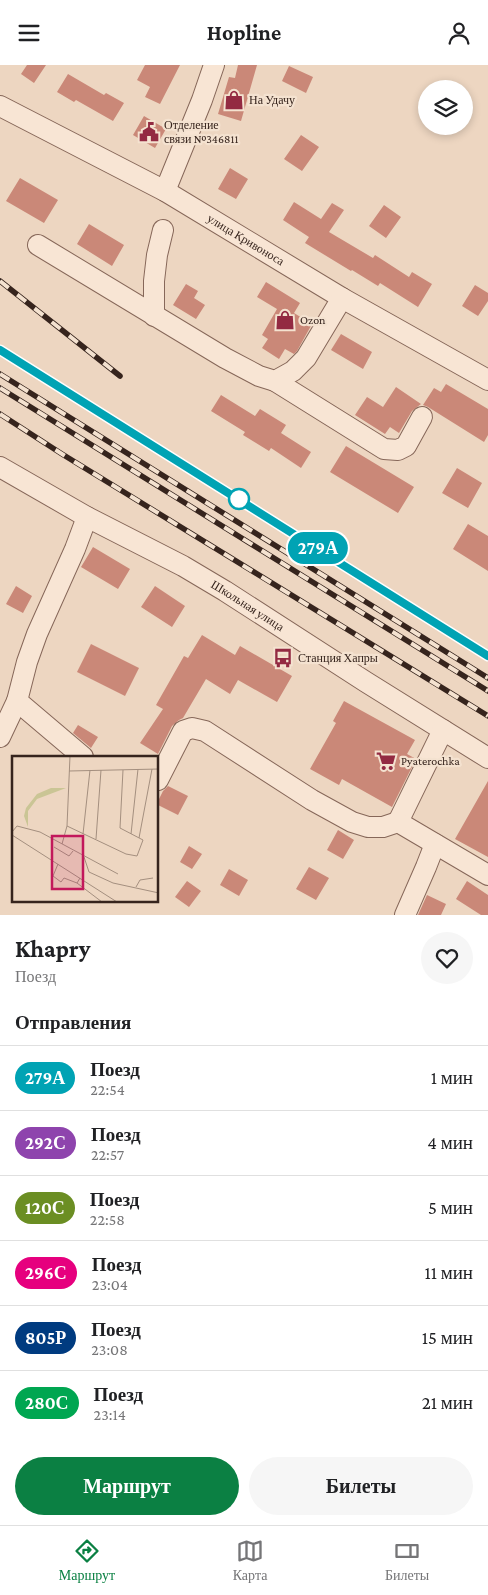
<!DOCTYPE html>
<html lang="ru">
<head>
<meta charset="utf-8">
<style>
  :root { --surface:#fff; --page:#f6f6f6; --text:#202124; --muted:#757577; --line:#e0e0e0; --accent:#0b8043 }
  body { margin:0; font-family:"Crimson Pro",serif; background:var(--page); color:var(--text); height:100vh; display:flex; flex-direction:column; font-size:19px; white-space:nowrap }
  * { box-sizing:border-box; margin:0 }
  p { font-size:16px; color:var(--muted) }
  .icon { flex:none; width:28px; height:28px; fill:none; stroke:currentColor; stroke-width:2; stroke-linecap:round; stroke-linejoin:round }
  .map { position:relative; height:850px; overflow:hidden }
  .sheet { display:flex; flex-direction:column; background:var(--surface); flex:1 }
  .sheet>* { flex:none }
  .badge { padding:0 10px; border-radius:16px; font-size:18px; line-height:32px }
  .controls { position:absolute; left:418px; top:15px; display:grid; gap:10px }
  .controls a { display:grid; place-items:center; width:55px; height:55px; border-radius:50%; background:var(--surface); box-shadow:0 2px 8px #0003; font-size:25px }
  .map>.badge { position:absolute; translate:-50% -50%; box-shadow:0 0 0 2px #fff }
  h2 { padding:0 15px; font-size:19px; line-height:45px }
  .round { display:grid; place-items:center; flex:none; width:52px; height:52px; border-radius:26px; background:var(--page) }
  .headline { display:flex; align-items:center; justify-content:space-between; height:85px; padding:0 15px }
  h1 { font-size:24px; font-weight:700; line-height:38px }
  .button { display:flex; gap:10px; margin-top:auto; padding:10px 15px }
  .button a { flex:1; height:58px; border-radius:30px; background:var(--accent); color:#fff; font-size:20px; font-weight:700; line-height:58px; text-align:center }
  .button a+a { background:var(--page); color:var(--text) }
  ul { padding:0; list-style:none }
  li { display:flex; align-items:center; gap:15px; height:65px; padding:0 15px; border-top:1px solid var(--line) }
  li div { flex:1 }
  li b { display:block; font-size:19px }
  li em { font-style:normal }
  li .badge { min-width:55px; font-weight:700; text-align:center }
  header { display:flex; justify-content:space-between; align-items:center; height:65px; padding:0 15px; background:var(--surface); font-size:22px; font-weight:700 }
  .tab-bar { display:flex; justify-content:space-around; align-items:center; height:70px; border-top:1px solid var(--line); background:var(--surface); font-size:14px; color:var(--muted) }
  .tab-bar a { display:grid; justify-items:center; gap:2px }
  .tab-bar .selected { color:var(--accent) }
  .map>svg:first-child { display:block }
  .building { fill:#ca8878 }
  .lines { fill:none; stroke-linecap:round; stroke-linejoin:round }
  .minor-casing { stroke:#866759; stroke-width:22 }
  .minor { stroke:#f8e5d4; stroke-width:20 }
  .rail-casing { stroke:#36241d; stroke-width:5.5 }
  .rail { stroke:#f4e2d0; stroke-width:4; stroke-dasharray:11; stroke-linecap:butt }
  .line-casing { stroke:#fff; stroke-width:11 }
  .line { stroke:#00a3b4; stroke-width:8 }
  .stop-dot { fill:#fff; stroke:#00a3b4; stroke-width:2.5 }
  .labels { text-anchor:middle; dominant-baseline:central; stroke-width:4.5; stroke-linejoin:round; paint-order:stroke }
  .poi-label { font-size:12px; fill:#36241d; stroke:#f4e2d0; text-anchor:start }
  .street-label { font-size:12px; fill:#36241d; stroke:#f4e2d0 }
  .inset-road { fill:none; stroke:#a48f7f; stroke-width:1 }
  .view { fill:#c2185b; fill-opacity:0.15; stroke:#c2185b; stroke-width:2.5 }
  .inset-edge { fill:none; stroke:#36241d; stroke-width:2.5 }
</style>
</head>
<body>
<header><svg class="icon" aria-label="menu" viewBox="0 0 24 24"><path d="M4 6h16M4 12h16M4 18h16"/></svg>Hopline<svg class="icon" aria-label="person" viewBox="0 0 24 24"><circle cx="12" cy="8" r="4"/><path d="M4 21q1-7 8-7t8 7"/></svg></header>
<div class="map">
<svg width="488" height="850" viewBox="0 0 488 850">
  <rect width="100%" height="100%" fill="#edd6c1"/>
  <path class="building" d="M27,0h19l-12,18 -13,-9z
    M145,0h35l-20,39 -15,-7 5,-10 -13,-7z
    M238,0h19l-16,56 -23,-7 11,-37 6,1z
    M289,1l24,11 -7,16 -24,-12z
    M68,9l36,21 2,-2 18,10 -11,18 -37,-21 -2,2 -17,-10z
    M144,51l22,13 -11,19 -22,-13z
    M301,70l18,12 -17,24 -18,-12z
    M230,103l18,11 -12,20 -18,-10z
    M20,113l38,22 -14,23 -38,-22z
    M294,137l27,17 11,-16 12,7 -15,22 44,26 2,-3 34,22 3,-5 20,12 -14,23 -38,-24 -2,3 -26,-16 -1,1 -46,-28 4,-6 -26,-17z
    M384,140l17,12 -15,21 -17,-12z
    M89,159l35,21 -12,21 -35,-22z
    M266,217l34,21 -6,10 18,11 -15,27 -3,3 -9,-5 -6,10 -17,-11 6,-9 -6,-4 15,-26 -20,-12z
    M186,219l12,7 -4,7 11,7 -9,14 -23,-14z
    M475,220l13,8v8l-10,15 -16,-10z
    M341,269l31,18 -9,17 -32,-19z
    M446,319l42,25v26l-4,7 -56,-35 -5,-2 11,-17 7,4z
    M396,322l25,17 -9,7 -13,22 -9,-6 -5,7 -30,-19 12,-18 16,10z
    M221,330l34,21 5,-7 26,16 -5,8 30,19 -10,16 -30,-20 -2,3 -26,-16 2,-3 -34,-21z
    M346,381l68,41 -16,26 -68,-41z
    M457,403l25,15 -14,25 -26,-15z
    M468,459l20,12v35l-35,-22z
    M93,482l37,22 -12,20 -37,-22z
    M16,521l16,10 -9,17 -17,-9z
    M155,521l30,20 -13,21 -31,-20z
    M202,570l33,20 5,-9 52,30 -15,26 -39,-22 -8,14 -24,-15 -23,39 -4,2 -7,6 -14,28 -18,-11 23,-34 -7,-4 28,-49 4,2z
    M91,579l48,24 -14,28 -48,-24z
    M344,636l71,39 -8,14 9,5 -24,48 -50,-28 -3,6 -29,-16 26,-46 -3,-2z
    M78,660l20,12 -7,11 -18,-15z
    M488,716v76l-33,-18z
    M168,721l20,10 -10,19 -20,-10v-4l5,-10z
    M338,765l16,10 -11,19 -16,-9z
    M189,781l13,8 -10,15 -12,-7z
    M309,802l20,11 -13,22 -20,-11z
    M229,804l19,11 -9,16 -19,-11z
    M187,816l14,10 -12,16 -14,-10z
    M467,816l21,14v20h-7l-25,-16z
    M427,830l19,9 -5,11h-23z"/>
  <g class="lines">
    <defs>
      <g id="minor">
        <path id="s1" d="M0,41l165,85 177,107 146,82"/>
        <path d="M165,126l37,-91 12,-35"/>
        <path d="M38,180l187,113 34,18 16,5 18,-10 13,-13 36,-60"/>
        <path d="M154,251v-35l3,-26 6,-25"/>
        <path d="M275,316l109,68 14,1 8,-4 16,-29"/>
        <path id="s2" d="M0,402l87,50 96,49 42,25 141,91 122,76"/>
        <path d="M443,665l-45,92 90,53"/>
        <path d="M0,672l17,-36"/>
        <path d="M83,692l-66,-56 10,-39 10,-28 38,-85 12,-32"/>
        <path d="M158,715l25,-49 9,-3 13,3 107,69 40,22 16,5h15l15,-5"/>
        <path d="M405,850l21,-48 9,-23"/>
      </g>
    </defs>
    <use href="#minor" class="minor-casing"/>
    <use href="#minor" class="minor"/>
    <defs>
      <path id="rail" d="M0,216l120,95
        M0,285l488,306
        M0,309l488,304
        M0,323l488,303
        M0,349l62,40 426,262"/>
    </defs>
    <use href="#rail" class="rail-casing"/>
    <use href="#rail" class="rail"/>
  </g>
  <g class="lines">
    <defs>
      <path id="line" d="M0,285l488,306"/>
    </defs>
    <use href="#line" class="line-casing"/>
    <use href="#line" class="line"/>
  </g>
  <defs>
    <symbol id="shop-bare" viewBox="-9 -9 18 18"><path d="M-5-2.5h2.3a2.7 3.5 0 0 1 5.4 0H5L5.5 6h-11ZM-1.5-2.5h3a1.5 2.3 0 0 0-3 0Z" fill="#932a42" stroke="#f4e2d0" stroke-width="2.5" paint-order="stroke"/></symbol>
    <symbol id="civic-bare" viewBox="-9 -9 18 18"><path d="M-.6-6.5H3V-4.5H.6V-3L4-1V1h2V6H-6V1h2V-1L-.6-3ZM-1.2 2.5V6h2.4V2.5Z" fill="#932a42" stroke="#f4e2d0" stroke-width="2.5" paint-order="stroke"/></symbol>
    <symbol id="bus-bare" viewBox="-9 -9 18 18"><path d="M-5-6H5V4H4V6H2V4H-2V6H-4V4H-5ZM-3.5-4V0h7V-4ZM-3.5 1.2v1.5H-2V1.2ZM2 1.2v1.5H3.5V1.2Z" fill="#932a42" stroke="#f4e2d0" stroke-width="2.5" paint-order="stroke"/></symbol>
    <symbol id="supermarket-bare" viewBox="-9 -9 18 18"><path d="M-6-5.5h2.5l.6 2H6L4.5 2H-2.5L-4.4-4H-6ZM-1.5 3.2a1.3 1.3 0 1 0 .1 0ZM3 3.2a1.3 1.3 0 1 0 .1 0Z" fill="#932a42" stroke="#f4e2d0" stroke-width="2.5" paint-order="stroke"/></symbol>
  </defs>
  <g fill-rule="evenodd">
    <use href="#shop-bare" x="220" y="21" width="28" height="28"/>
    <use href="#civic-bare" x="135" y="53" width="28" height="28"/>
    <use href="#shop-bare" x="271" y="241" width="28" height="28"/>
    <use href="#bus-bare" x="269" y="579" width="28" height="28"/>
    <use href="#supermarket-bare" x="372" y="682" width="28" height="28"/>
  </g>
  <circle class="stop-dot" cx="239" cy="434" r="10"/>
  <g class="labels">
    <g class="poi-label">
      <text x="249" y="35">На Удачу</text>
      <text x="164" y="60">Отделение<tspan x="164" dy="14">связи №346811</tspan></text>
      <text x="300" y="255">Ozon</text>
      <text x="298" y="593">Станция Хапры</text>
      <text x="401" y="696">Pyaterochka</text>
    </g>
    <g class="street-label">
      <text stroke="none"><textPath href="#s1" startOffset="280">улица Кривоноса</textPath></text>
      <text stroke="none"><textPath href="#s2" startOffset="284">Школьная улица</textPath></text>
    </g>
  </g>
  <g transform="translate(12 691)">
    <rect width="146" height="146" fill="#edd6c1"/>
    <path d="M39,32h15l-29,11 -9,12v16l-4,-11 2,-8 11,-14z" fill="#cac595"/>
    <path class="inset-road" d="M57,15l90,-2M55,70l59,28 11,2 6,-16 -23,-12 3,-58M0,76l5,-6 23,6 78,42M71,78l7,-64M119,78l7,-65M0,79l105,67M127,82l13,-69M84,83l5,-69M50,88l5,-18 3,-70M42,91l15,9 4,-5M72,101l5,15 24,11 46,10M46,108l-5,12 8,6 3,-4 13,5M68,122l-3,5 25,19M124,131l4,-7 13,-2"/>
    <path class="view" d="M40,80h31v53h-31z"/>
    <rect width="146" height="146" class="inset-edge"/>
  </g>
</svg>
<div class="controls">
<a><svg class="icon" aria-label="layers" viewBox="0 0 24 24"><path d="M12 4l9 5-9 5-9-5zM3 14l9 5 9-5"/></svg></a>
</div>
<b class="badge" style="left:318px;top:483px;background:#00a3b4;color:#fff">279А</b>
</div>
<section class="sheet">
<div class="headline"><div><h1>Khapry</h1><p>Поезд</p></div><a class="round"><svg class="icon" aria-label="heart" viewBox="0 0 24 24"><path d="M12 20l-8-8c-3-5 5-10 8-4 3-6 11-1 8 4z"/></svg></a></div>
<h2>Отправления</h2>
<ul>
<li><span class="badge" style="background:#00a3b4;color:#fff">279А</span><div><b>Поезд</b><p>22:54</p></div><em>1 мин</em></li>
<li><span class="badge" style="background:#8e44ad;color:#fff">292С</span><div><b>Поезд</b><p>22:57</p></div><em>4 мин</em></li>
<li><span class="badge" style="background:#6b8e23;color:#fff">120С</span><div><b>Поезд</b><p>22:58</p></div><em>5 мин</em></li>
<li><span class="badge" style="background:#e6007e;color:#fff">296С</span><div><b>Поезд</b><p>23:04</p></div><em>11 мин</em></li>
<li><span class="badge" style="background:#003b80;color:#fff">805Р</span><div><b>Поезд</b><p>23:08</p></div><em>15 мин</em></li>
<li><span class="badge" style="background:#00a651;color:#fff">280С</span><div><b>Поезд</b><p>23:14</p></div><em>21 мин</em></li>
</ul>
<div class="button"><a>Маршрут</a><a>Билеты</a></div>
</section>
<nav class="tab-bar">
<a class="selected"><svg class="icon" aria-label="directions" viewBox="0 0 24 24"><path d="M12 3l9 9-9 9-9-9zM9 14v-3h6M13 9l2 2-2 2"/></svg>Маршрут</a>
<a><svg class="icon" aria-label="map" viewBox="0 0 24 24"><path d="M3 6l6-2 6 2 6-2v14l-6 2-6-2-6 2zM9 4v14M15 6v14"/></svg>Карта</a>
<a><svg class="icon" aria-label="tickets" viewBox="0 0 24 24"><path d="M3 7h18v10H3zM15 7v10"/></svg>Билеты</a>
</nav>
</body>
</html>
